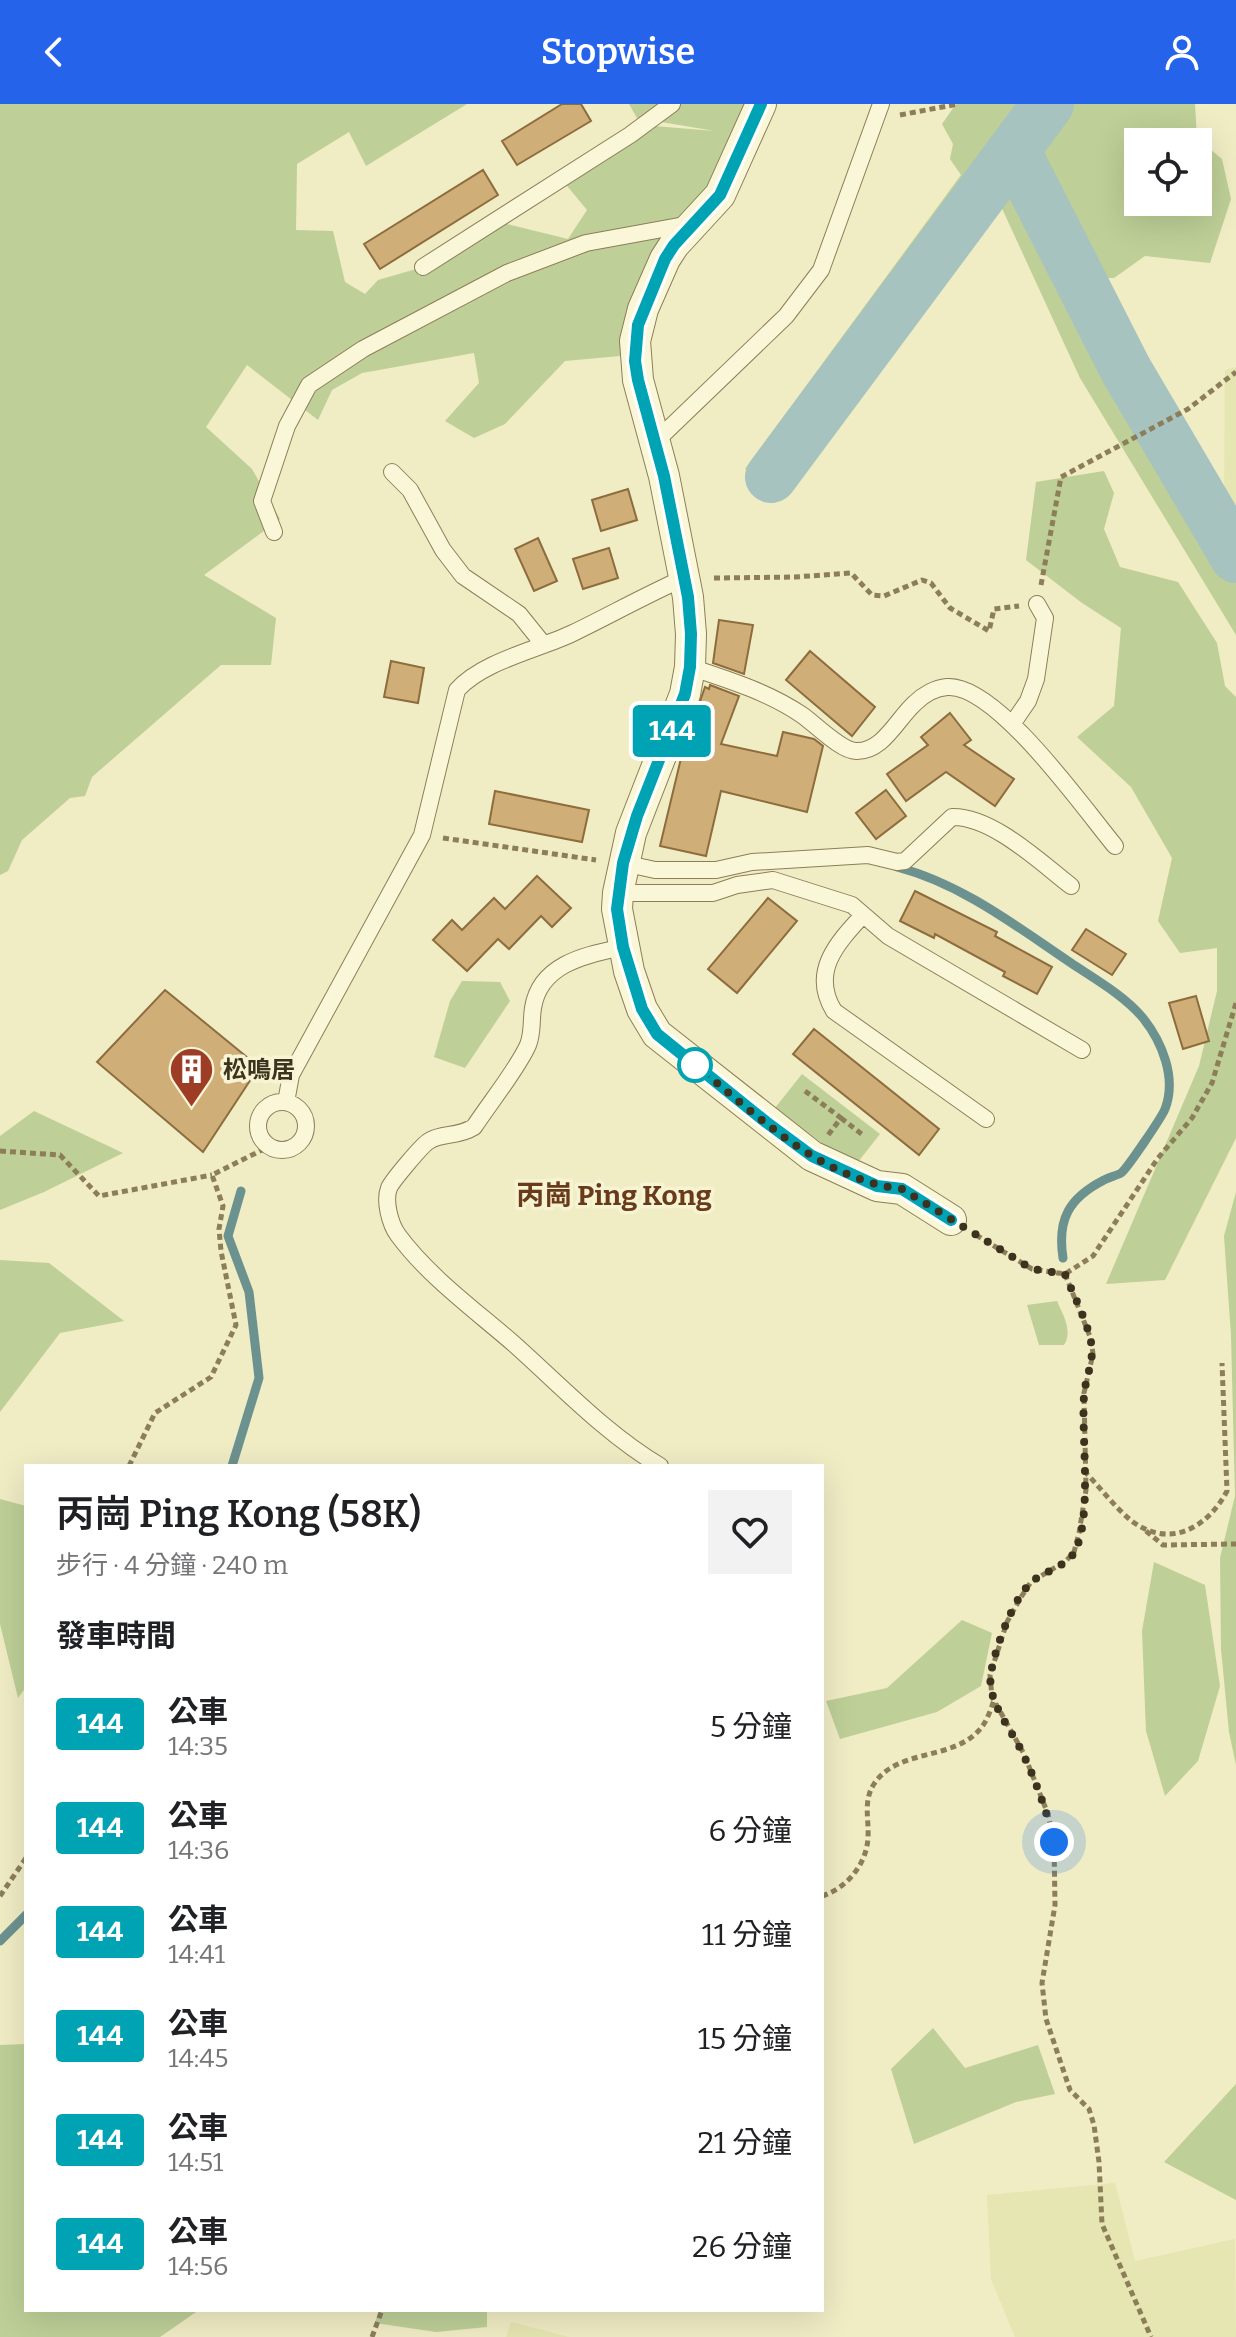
<!DOCTYPE html>
<html lang="zh-TW">
<head>
<meta charset="utf-8">
<style>
  :root { --surface:#fff; --page:#f2f2f2; --text:#202124; --muted:#757577; --accent:#2563eb }
  body { margin:0; font-family:Bitter,"Noto Sans TC",serif; background:var(--page); color:var(--text); height:100vh; display:flex; flex-direction:column; font-size:30px; white-space:nowrap }
  * { box-sizing:border-box; margin:0 }
  p { font-size:26px; color:var(--muted) }
  .icon { flex:none; width:44px; height:44px; fill:none; stroke:currentColor; stroke-width:2; stroke-linecap:round; stroke-linejoin:round }
  .map { position:relative; flex:1; overflow:hidden }
  .sheet { position:absolute; left:24px; top:1360px; width:800px; height:848px; display:flex; flex-direction:column; background:var(--surface); border-radius:0px; box-shadow:0 8px 32px #0002 }
  .sheet>* { flex:none }
  .badge { padding:0 16px; border-radius:6px; font-size:28px; line-height:52px }
  .controls { position:absolute; left:1124px; top:24px; display:grid; gap:16px }
  .controls a { display:grid; place-items:center; width:88px; height:88px; border-radius:0px; background:var(--surface); box-shadow:0 8px 32px #0002; font-size:40px }
  .you { position:absolute; width:40px; height:40px; margin:-20px; border:6px solid #fff; border-radius:50%; background:#1a73e8; box-shadow:0 0 0 12px #1a73e833 }
  .map>.badge { position:absolute; translate:-50% -50%; box-shadow:0 0 0 4px #fff }
  h2 { padding:0 32px; font-size:30px; line-height:72px }
  .round { display:grid; place-items:center; flex:none; width:84px; height:84px; border-radius:0px; background:var(--page) }
  .summary { display:flex; align-items:center; justify-content:space-between; height:136px; padding:0 32px }
  h1 { font-size:38px; font-weight:600; line-height:60px }
  ul { padding:0; list-style:none }
  li { display:flex; align-items:center; gap:24px; height:104px; padding:0 32px }
  li div { flex:1 }
  li b { display:block; font-size:30px }
  li em { font-style:normal }
  li .badge { min-width:88px; font-weight:700; text-align:center }
  header { display:flex; justify-content:space-between; align-items:center; height:104px; padding:0 32px; background:var(--accent); color:#fff; font-size:36px; font-weight:600 }
  .map>svg:first-child { display:block }
  .farmland { fill:#e5e6b1 }
  .green { fill:#becf97; fill-rule:evenodd }
  .lines { fill:none; stroke-linecap:round; stroke-linejoin:round }
  .stream { stroke:#6c9290; stroke-width:9 }
  .river { stroke:#a6c3c0; stroke-width:52 }
  .building { fill:#d0ae78; stroke:#8d6c3e; stroke-width:2 }
  .lane-casing { stroke:#8c7e59; stroke-width:18 }
  .street-casing { stroke:#8c7e59; stroke-width:32 }
  .path { stroke:#8c7e59; stroke-width:5; stroke-dasharray:6 4; stroke-linecap:butt }
  .lane { stroke:#faf7d8; stroke-width:16 }
  .street { stroke:#faf7d8; stroke-width:30 }
  .line-casing { stroke:#fff; stroke-width:18 }
  .line { stroke:#00a3b4; stroke-width:12 }
  .walk { stroke:#3c321e; stroke-width:8; stroke-dasharray:0 14.4 }
  .stop-dot { fill:#fff; stroke:#00a3b4; stroke-width:4 }
  .labels { text-anchor:middle; dominant-baseline:central; stroke-width:7; stroke-linejoin:round; paint-order:stroke }
  .poi-label { font-size:24px; font-weight:bold; fill:#3c321e; stroke:#f7f4d4; text-anchor:start }
  .quarter-label { font-size:28px; font-weight:bold; fill:#6a3b1b; stroke:#f7f4d4 }
</style>
</head>
<body>
<header><svg class="icon" aria-label="back" viewBox="0 0 24 24"><path d="M15 5l-7 7 7 7"/></svg>Stopwise<svg class="icon" aria-label="person" viewBox="0 0 24 24"><circle cx="12" cy="8" r="4"/><path d="M4 21q1-7 8-7t8 7"/></svg></header>
<div class="map">
<svg width="1236" height="2233" viewBox="0 0 1236 2233">
  <rect width="100%" height="100%" fill="#f0ecc4"/>
  <path class="farmland" d="M1236,263v148l-12,-10 1,-135z
    M1115,2079l20,78 100,-22 1,98h-221l-24,-58 -4,-84z
    M511,2218l58,15h-63z"/>
  <path class="green" d="M0,0h467l-101,62 -17,-34 -52,32 -1,66 37,1 12,51 20,12 13,-14 45,-13 80,-44 65,16 19,-29 -24,-29 78,-56 74,6 -78,-13 -8,-14h121l-63,130 -26,8 -19,112 -77,7 -60,63 -31,14 -29,-17 34,-38 -5,-30 -112,20 -30,17 -14,30 -71,-55 -41,62 46,42 28,50 -76,56 72,43 -5,47h-50l-129,112 -7,19 -15,2 -48,42 -14,31 -8,4z
    M956,0h239l2,34 25,21 9,40 -21,64 -65,-7 -31,22h-16l138,249v108l-156,-257 -80,-174 -217,285 -38,-20 216,-294 -11,-16 3,-15 -11,-20zM1138,38h60v60h-60z
    M1104,367l10,22 -10,36 16,38 58,15 39,61 8,43 11,11v441l-71,142 -59,4 93,-218 18,-75v-43l-37,5 -22,-32 14,-63 -41,-71 -54,-50 37,-31 7,-78 -39,-25 -56,-43 10,-78z
    M462,877l38,1 10,19 -45,67 -31,-11 16,-56z
    M802,970l78,60 -26,33 -79,-59z
    M34,1007l89,42 -79,39 -44,18v-74z
    M1236,1088v573l-7,-33 -8,-83 -1,-91 15,-62 -4,-161 -7,-99z
    M0,1156l49,3 75,58 -64,12 -60,79z
    M1057,1197c6,14 16,30 7,44h-25l-12,-40z
    M0,1395l26,7v181l-8,11 -18,-74z
    M1154,1458l51,23 15,101 -22,75 -33,35 -19,-65 -4,-100z
    M962,1516l30,13 -11,53 -44,26 -97,27 -14,-38 61,-13z
    M933,1924l32,40 73,-23 17,49 -39,8 -102,42 -23,-75z
    M26,1940v266h173l-39,27h-160v-292z
    M1236,1980v116l-72,-38z
    M379,2206h108v17l-51,5 -61,-9z"/>
  <g class="lines">
    <path class="stream" d="M897,763c65,17 119,59 174,96 24,16 54,33 72,55 19,24 34,60 22,91 -3,8 -39,61 -44,64 -5,3 -12,4 -17,7 -35,18 -47,39 -41,78
      M232,1362l27,-88 -10,-86 -21,-56 13,-45
      M0,1837l26,-26"/>
    <path class="river" d="M1014,46l112,220 110,187
      M771,373l277,-373"/>
  </g>
  <path class="building" d="M562,0h19l10,17 -74,44 -15,-24z
    M483,66l15,25 -118,74 -16,-25z
    M628,385l9,31 -36,11 -9,-31z
    M538,434l19,43 -23,10 -19,-42z
    M609,444l9,30 -35,11 -10,-30z
    M719,516l34,5 -9,49 -31,-11z
    M810,547l65,56 -23,29 -66,-56z
    M391,557l33,7 -6,35 -34,-6z
    M710,581l29,11 -18,48 56,12 6,-24 31,7 9,7 -16,66 -86,-21 -15,65 -46,-10 23,-96 22,-63 4,2z
    M950,609l21,27 -7,5 50,34 -19,27 -49,-34 -40,29 -19,-27 41,-29 -7,-8z
    M886,686l20,26 -30,23 -20,-26z
    M495,687l94,19 -7,32 -93,-18z
    M537,772l34,32 -19,19 -11,-11 -32,33 -11,-10 -31,32 -34,-31 19,-20 10,10 32,-32 11,11z
    M915,787l82,41 -2,4 57,31 -15,27 -34,-18 2,-4 -70,-38 -1,4 -34,-17z
    M768,794l29,23 -60,72 -29,-24z
    M1086,825l40,25 -14,21 -40,-25z
    M165,886l94,77 -56,85 -106,-90z
    M1196,892l13,45 -26,8 -14,-46z
    M814,925l125,100 -20,26 -126,-101z"/>
  <g class="lines">
    <defs>
      <path id="lane" d="M423,163l207,-132 42,-31
        M655,338l131,-126 35,-46 60,-166
        M392,368l18,18 33,60 20,26 56,38 25,31
        M274,428l-12,-31 25,-75 22,-41 54,-36 144,-76 79,-30 104,-19
        M690,563c39,13 78,25 112,48 13,9 39,36 54,36 27,1 41,-32 59,-48 8,-8 20,-15 32,-16 49,-4 138,123 168,159
        M1013,619l15,-22 8,-22 9,-61 -8,-14
        M623,759l32,7h61l36,-8 116,-7 29,7 8,-1 47,-44c40,-1 88,45 119,69
        M618,789h95l24,-8 36,-5 79,25 36,31 194,114
        M863,811c-26,28 -53,57 -29,96l152,108
        M623,843c-36,8 -83,16 -90,61 -2,12 0,25 -5,37 -10,23 -39,59 -54,82 -18,11 -31,5 -45,14 -7,4 -37,40 -40,47 -5,13 1,36 9,47 31,42 77,75 116,109 46,41 92,90 146,122
        M286,998l5,-27 131,-240 35,-145c26,-29 80,-40 116,-57 37,-18 73,-38 111,-55
        M258 1022a24 24 0 1 1 48 0a24 24 0 1 1-48 0Z"/>
      <path id="street" d="M761,0l-41,91 -46,50 -9,14 -22,50 -8,32 3,39 26,96 24,121 3,37 -1,33 -5,27 -54,139 -13,60 -1,16 12,62 13,38 15,25 155,122 65,30 25,3 49,31"/>
    </defs>
    <use href="#lane" class="lane-casing"/>
    <use href="#street" class="street-casing"/>
    <path class="path" d="M900,11l58,-11
      M714,474l81,-1 56,-4 21,22 12,1 38,-16 9,3 19,25 39,23 5,-22 25,-3
      M1041,481l20,-108 127,-68 48,-37
      M443,734l153,22
      M805,987l36,27 -13,17
      M841,1014l22,17
      M0,1047l60,4 39,41 113,-21
      M976,1131l56,34 33,5 28,-18 65,-98 34,-40 20,-35 24,-80
      M1065,1170l26,65 2,15 -9,39 2,97 -7,43 -5,19 -8,9 -35,21 -10,15 -14,25 -17,53 2,22 32,57 24,60 6,28 1,63 -13,78 4,36 24,71 19,19 5,16 5,37 3,62 49,113
      M129,1362l26,-53 56,-36 25,-52 -15,-74 -2,-22 4,-23 -11,-31 50,-25
      M1084,1367c16,16 31,37 49,51 38,27 75,5 94,-31l-5,-128
      M1146,1427l17,14 73,-1
      M0,1792l26,-38
      M822,1792c25,-8 45,-32 46,-59 1,-19 -5,-36 6,-53 23,-36 81,-23 107,-56 6,-7 10,-19 13,-28
      M372,2233l10,-27"/>
    <use href="#lane" class="lane"/>
    <use href="#street" class="street"/>
  </g>
  <g class="lines">
    <defs>
      <path id="line" d="M761,0l-41,91 -46,50 -9,14 -27,66 -3,36 3,19 26,96 24,121 3,37 -1,33 -5,27 -48,122 -14,47 -6,46 6,38 19,62 15,25 109,88 46,34 65,30 25,3 49,31"/>
    </defs>
    <use href="#line" class="line-casing"/>
    <use href="#line" class="line"/>
    <path class="walk" d="M695,961c61,49 126,115 207,124l130,80 33,5c8,20 22,47 26,68 4,18 -6,36 -7,54 -3,40 9,123 -10,157 -8,13 -28,18 -40,27 -20,15 -39,68 -43,93 -5,29 22,58 33,83 13,28 23,56 30,86"/>
  </g>
  <defs>
    <symbol id="building-pin" viewBox="-11 -11 22 30"><path d="M0 17L-7.5 6A9.5 9.5 0 1 1 7.5 6Z" fill="#9e3d26" stroke="#f7f4d4"/><path d="M-4-6H4V6H1V3H-1V6H-4ZM-2.5-4.3h1.7v1.8h-1.7ZM.8-4.3h1.7v1.8H.8ZM-2.5-1h1.7V.8h-1.7ZM.8-1h1.7V.8H.8Z" fill="#fff"/></symbol>
  </defs>
  <g fill-rule="evenodd">
    <use href="#building-pin" x="166" y="940" width="51" height="69"/>
  </g>
  <circle class="stop-dot" cx="695" cy="961" r="16"/>
  <g class="labels">
    <g class="poi-label">
      <text x="223" y="966">松鳴居</text>
    </g>
    <g class="quarter-label">
      <text x="614" y="1091">丙崗 Ping Kong</text>
    </g>
  </g>
</svg>
<div class="controls">
<a><svg class="icon" aria-label="locate" viewBox="0 0 24 24"><circle cx="12" cy="12" r="6"/><path d="M12 2v4M12 18v4M2 12h4M18 12h4"/></svg></a>
</div>
<div class="you" style="left:1054px;top:1738px"></div>
<b class="badge" style="left:672px;top:627px;background:#00a3b4;color:#fff">144</b>
<section class="sheet">
<div class="summary"><div><h1>丙崗 Ping Kong (58K)</h1><p>步行 · 4 分鐘 · 240 m</p></div><a class="round"><svg class="icon" aria-label="heart" viewBox="0 0 24 24"><path d="M12 20l-8-8c-3-5 5-10 8-4 3-6 11-1 8 4z"/></svg></a></div>
<h2>發車時間</h2>
<ul>
<li><span class="badge" style="background:#00a3b4;color:#fff">144</span><div><b>公車</b><p>14:35</p></div><em>5 分鐘</em></li>
<li><span class="badge" style="background:#00a3b4;color:#fff">144</span><div><b>公車</b><p>14:36</p></div><em>6 分鐘</em></li>
<li><span class="badge" style="background:#00a3b4;color:#fff">144</span><div><b>公車</b><p>14:41</p></div><em>11 分鐘</em></li>
<li><span class="badge" style="background:#00a3b4;color:#fff">144</span><div><b>公車</b><p>14:45</p></div><em>15 分鐘</em></li>
<li><span class="badge" style="background:#00a3b4;color:#fff">144</span><div><b>公車</b><p>14:51</p></div><em>21 分鐘</em></li>
<li><span class="badge" style="background:#00a3b4;color:#fff">144</span><div><b>公車</b><p>14:56</p></div><em>26 分鐘</em></li>
</ul>
</section>
</div>
</body>
</html>
